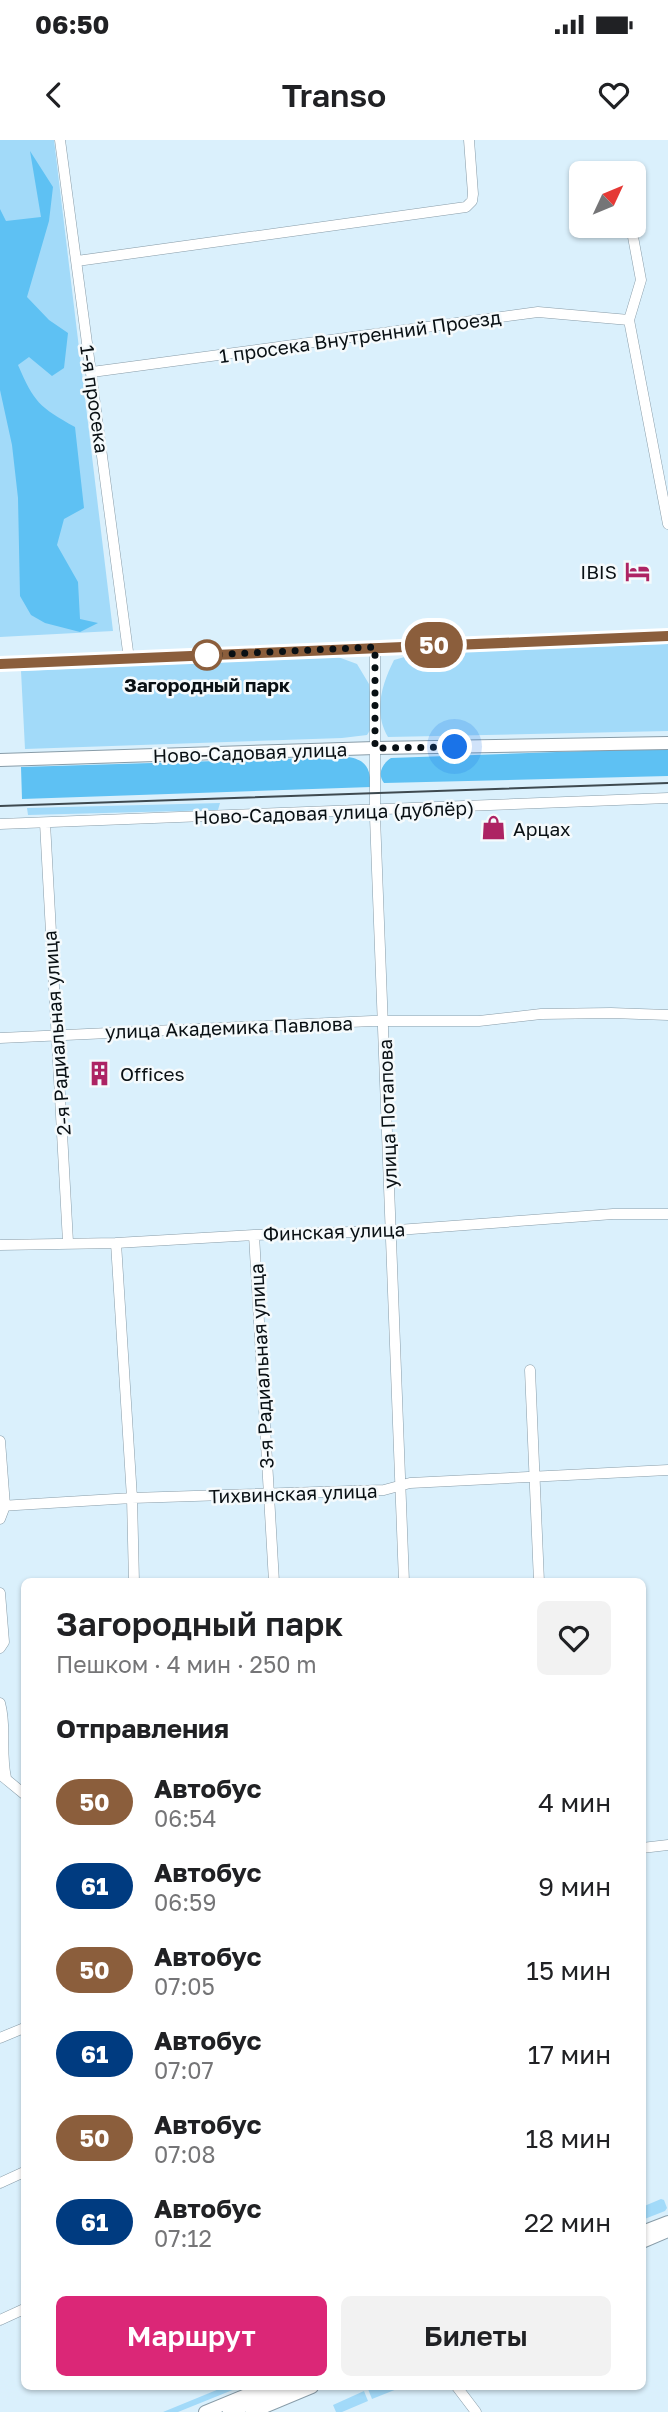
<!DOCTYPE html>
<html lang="ru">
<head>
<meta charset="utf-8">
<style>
  :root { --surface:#fff; --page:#f2f2f2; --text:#202124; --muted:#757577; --accent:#db2777 }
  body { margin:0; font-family:"Golos Text",sans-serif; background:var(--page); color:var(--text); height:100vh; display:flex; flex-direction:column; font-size:26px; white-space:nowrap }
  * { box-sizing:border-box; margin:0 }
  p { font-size:23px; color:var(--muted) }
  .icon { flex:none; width:38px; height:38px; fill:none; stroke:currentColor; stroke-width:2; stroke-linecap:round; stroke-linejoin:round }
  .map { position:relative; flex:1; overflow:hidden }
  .panel { position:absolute; left:21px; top:1438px; width:625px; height:812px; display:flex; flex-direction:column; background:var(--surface); border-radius:10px; box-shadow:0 2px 5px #0004 }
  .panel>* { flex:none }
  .badge { padding:0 14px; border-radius:23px; font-size:24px; line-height:46px }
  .needle { width:46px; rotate:46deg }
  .controls { position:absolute; left:569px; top:21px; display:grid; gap:14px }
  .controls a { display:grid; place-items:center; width:77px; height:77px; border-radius:10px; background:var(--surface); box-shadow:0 2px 5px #0004; font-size:35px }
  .you { position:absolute; width:35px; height:35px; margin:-18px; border:5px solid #fff; border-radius:50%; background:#1a73e8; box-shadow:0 0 0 10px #1a73e833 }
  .map>.badge { position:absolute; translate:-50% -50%; box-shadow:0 0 0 4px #fff }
  h2 { padding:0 35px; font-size:26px; line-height:63px }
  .round { display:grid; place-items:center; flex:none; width:74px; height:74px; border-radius:10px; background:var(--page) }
  .headline { display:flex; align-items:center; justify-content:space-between; height:119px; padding:0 35px }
  h1 { font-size:33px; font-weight:600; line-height:52px }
  .action { display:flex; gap:14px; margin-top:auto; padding:14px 35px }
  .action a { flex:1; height:80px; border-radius:10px; background:var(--accent); color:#fff; font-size:28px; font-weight:600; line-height:80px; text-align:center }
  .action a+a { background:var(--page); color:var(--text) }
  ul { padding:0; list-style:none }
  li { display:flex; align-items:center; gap:21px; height:84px; padding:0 35px }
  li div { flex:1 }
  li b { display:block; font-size:26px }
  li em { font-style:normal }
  li .badge { min-width:77px; font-weight:700; text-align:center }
  .status { display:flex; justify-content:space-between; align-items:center; height:49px; padding:0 35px; background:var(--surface); direction:ltr }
  .status svg { height:19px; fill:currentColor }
  header { display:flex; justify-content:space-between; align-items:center; height:91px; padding:0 35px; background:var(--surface); font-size:32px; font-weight:600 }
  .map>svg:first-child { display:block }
  .green { fill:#a2daf9 }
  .forest { fill:#5ec1f3 }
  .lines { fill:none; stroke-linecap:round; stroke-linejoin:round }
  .minor-casing { stroke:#889ca8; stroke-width:11 }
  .major-casing { stroke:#889ca8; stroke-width:14 }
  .minor { stroke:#fff; stroke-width:10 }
  .major { stroke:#fff; stroke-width:12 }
  .tram { stroke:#3e494f; stroke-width:2 }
  .line-casing { stroke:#fff; stroke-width:16 }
  .line { stroke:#8b5e3c; stroke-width:10 }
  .walk { stroke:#091014; stroke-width:7; stroke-dasharray:0 12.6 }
  .stop-dot { fill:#fff; stroke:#8b5e3c; stroke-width:3.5 }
  .labels { text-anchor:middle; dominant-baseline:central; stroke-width:5; stroke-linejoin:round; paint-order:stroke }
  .street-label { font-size:19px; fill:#091014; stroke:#f5fafc }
  .poi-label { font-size:19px; fill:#091014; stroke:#f5fafc; text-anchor:start }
  .stop-label { font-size:19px; font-weight:bold; fill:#091014; stroke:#f5fafc }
</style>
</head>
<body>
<div class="status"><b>06:50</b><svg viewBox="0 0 49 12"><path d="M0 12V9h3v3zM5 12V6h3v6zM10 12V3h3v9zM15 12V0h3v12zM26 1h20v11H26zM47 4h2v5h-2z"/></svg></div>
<header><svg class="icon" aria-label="back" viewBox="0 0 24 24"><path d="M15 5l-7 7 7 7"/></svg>Transo<svg class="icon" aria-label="heart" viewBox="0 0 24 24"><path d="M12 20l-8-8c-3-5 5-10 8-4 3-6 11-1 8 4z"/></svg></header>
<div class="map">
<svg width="668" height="2272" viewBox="0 0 668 2272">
  <rect width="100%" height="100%" fill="#daf0fc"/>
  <path class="green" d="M0,0h54l59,491 -113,6z
    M668,504v87l-280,6c-15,-25 -6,-53 6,-77l21,-6z
    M338,517l19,7 12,20 5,40 -7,11 -25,3 -317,11 -4,-78z
    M220,663l-2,7 -190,5 -1,-7z
    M661,2059l3,1 3,8 -2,3 -23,9v-13z
    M224,2247h16l-62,25h-15z
    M373,2247h29l-30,12 -4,-10z
    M364,2251l4,10 -26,11h-6l-3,-7z"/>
  <path class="forest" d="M30,11l23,36 -4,34 -22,76 22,23 19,13 -4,35 -12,8 -23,-19 -11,8c16,37 21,42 57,62l9,81 -20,11 -7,26 21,37 2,37 18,4 -18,9 -35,-9 -14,-8 -11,-19 -2,-98 -6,-53 -12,-55v-181l6,12 35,-4z
    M668,608v28l-284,7c-7,-9 -2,-19 7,-25z
    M348,617c19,3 22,12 23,30l-349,12 -1,-32z"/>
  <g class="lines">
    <defs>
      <path id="minor" d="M60,0l69,519
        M631,86l10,54 -12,40 39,204
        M77,121l389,-54 6,-6 1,-7 -4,-54
        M92,232l446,-60 91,8
        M375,507v170l29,765
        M45,683l23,419
        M0,684l668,-26
        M0,898l372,-17h107l62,-7 70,-1 57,2
        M254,1095l20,347
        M116,1103l16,255 2,84
        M0,1105l116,-2 138,-8 130,-4 229,-17h55
        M530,1230l9,212
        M0,1301l5,65 -5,13
        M0,1366l132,-8 252,-8 26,-7 258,-13
        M0,1453l4,49 -4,6
        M0,1563c7,25 0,47 6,75
        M1,1635l23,19
        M642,1708l26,-3
        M0,1898l24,-10
        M0,2043l24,-11
        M0,2180l24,-11
        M457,2247l19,25"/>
      <path id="major" d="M0,524l668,-28
        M0,620l375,-12 293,-5
        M642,2092l26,-10
        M642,2102l26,-11
        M205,2272l61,-25
        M229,2272l61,-25
        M252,2272l60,-25"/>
    </defs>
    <use href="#minor" class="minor-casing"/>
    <use href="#major" class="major-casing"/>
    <use href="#minor" class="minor"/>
    <use href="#major" class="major"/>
    <path class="tram" d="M0,666l668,-23"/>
  </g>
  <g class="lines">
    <defs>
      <path id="line" d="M0,524l668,-28"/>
    </defs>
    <use href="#line" class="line-casing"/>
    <use href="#line" class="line"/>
    <path class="walk" d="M207,515l168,-8v101l80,-1"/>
  </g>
  <defs>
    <symbol id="hotel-bare" viewBox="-9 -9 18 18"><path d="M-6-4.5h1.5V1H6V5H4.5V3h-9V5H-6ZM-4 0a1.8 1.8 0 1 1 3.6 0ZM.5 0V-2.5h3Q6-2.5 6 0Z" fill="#ad2363" stroke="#f5fafc" stroke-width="2.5" paint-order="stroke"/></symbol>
    <symbol id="shop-bare" viewBox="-9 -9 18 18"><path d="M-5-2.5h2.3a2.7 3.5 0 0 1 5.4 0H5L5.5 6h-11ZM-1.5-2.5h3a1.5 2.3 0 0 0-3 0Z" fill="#ad2363" stroke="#f5fafc" stroke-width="2.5" paint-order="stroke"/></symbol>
    <symbol id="building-bare" viewBox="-9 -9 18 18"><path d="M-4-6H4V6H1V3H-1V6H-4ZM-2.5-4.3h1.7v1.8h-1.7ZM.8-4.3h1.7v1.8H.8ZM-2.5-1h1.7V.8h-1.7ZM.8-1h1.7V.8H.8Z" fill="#ad2363" stroke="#f5fafc" stroke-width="2.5" paint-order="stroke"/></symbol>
  </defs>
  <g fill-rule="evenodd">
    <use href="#hotel-bare" x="620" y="414" width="35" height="35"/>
    <use href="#shop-bare" x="476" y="670" width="35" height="35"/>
    <use href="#building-bare" x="82" y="916" width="35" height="35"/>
  </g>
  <circle class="stop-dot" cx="207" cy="515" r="14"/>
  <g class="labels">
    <g class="street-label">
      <text transform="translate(360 196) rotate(-8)">1 просека Внутренний Проезд</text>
      <text transform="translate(95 259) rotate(82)">1-я просека</text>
      <text transform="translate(250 612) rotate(-2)">Ново-Садовая улица</text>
      <text transform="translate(334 672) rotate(-2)">Ново-Садовая улица (дублёр)</text>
      <text transform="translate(229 887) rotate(-2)">улица Академика Павлова</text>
      <text transform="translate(56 893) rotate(-94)">2-я Радиальная улица</text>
      <text transform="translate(387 974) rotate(-92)">улица Потапова</text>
      <text transform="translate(334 1091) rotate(-2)">Финская улица</text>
      <text transform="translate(261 1226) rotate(-93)">3-я Радиальная улица</text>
      <text transform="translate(293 1353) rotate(-2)">Тихвинская улица</text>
    </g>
    <g class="poi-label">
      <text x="617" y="431" text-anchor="end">IBIS</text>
      <text x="513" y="688">Арцах</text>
      <text x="120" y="933">Offices</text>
    </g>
    <g class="stop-label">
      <text x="207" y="544">Загородный парк</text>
    </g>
  </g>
</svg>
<div class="controls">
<a><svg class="needle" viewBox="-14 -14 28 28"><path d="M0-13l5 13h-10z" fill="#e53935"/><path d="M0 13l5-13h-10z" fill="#757577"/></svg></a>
</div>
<div class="you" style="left:455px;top:607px"></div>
<b class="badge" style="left:434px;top:505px;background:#8b5e3c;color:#fff">50</b>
<section class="panel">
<div class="headline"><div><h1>Загородный парк</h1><p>Пешком · 4 мин · 250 m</p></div><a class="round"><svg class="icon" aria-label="heart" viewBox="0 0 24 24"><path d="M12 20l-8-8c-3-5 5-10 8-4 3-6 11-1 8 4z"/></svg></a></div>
<h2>Отправления</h2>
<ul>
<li><span class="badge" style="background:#8b5e3c;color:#fff">50</span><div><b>Автобус</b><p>06:54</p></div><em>4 мин</em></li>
<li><span class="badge" style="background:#003b80;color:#fff">61</span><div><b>Автобус</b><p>06:59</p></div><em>9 мин</em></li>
<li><span class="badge" style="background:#8b5e3c;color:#fff">50</span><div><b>Автобус</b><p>07:05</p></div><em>15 мин</em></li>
<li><span class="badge" style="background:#003b80;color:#fff">61</span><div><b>Автобус</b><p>07:07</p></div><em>17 мин</em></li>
<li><span class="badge" style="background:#8b5e3c;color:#fff">50</span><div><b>Автобус</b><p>07:08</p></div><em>18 мин</em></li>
<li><span class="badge" style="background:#003b80;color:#fff">61</span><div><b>Автобус</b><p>07:12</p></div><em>22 мин</em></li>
</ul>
<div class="action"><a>Маршрут</a><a>Билеты</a></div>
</section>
</div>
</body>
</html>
